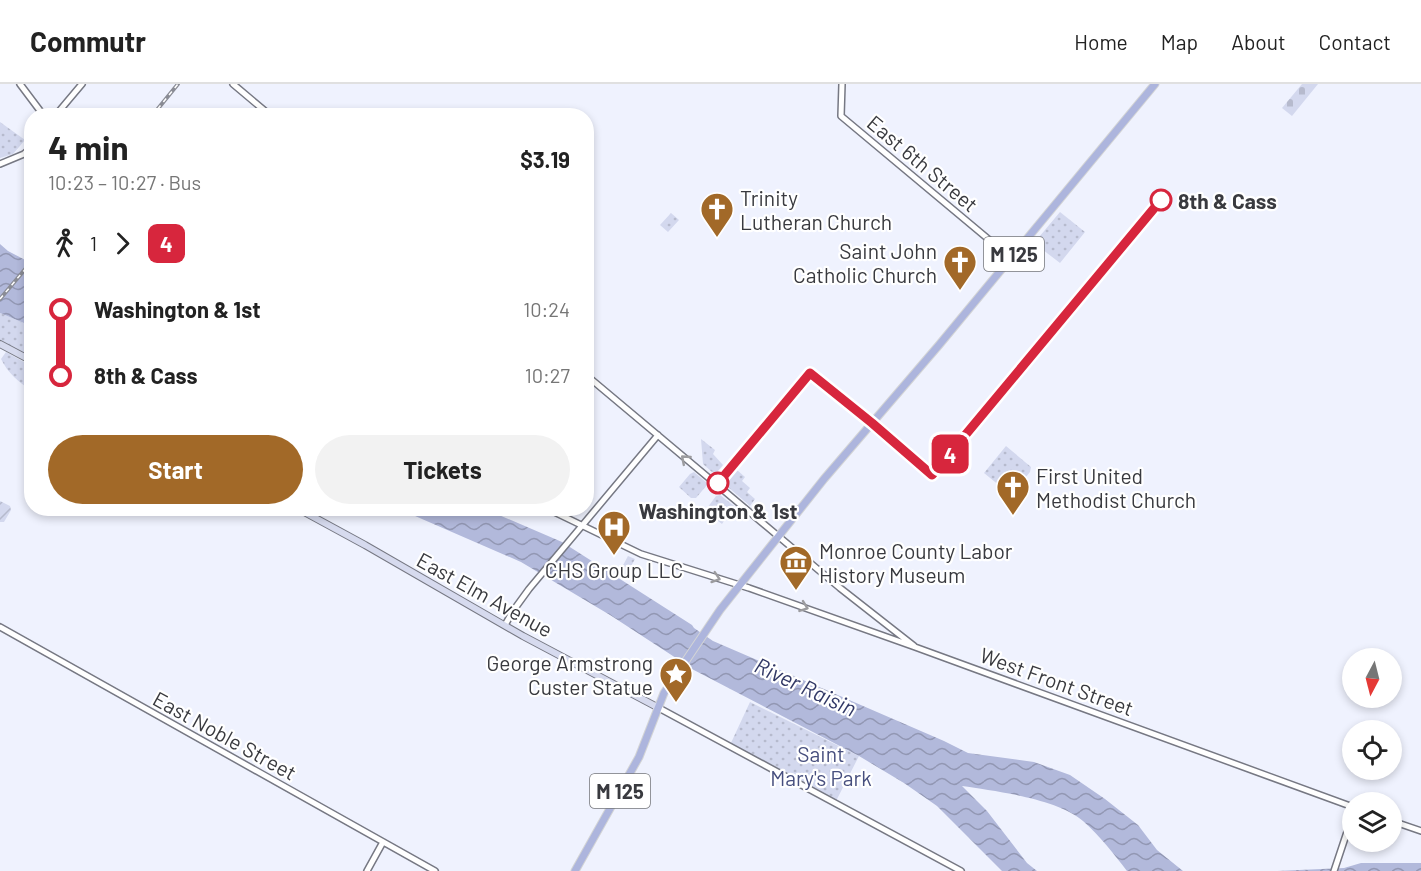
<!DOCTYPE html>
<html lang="en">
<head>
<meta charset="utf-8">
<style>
  :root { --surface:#fff; --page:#f2f2f2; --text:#222; --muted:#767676; --line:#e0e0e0; --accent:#a26928 }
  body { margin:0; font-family:Barlow,sans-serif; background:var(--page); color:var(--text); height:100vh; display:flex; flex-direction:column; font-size:22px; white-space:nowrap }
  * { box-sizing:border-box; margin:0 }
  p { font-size:20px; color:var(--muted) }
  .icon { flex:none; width:33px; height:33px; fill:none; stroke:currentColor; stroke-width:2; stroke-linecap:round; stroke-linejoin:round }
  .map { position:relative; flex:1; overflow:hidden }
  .panel { position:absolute; left:24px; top:24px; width:570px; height:408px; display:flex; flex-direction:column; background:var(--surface); border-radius:24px; box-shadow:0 3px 9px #0003 }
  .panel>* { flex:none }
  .badge { padding:0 12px; border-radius:9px; font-size:21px; line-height:39px }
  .needle { width:39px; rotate:187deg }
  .buttons { position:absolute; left:1342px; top:564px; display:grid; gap:12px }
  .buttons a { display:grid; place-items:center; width:60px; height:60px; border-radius:50%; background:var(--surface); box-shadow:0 3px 9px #0003; font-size:30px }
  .map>.badge { position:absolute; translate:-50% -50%; box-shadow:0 0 0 3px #fff }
  .legs { display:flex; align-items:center; gap:9px; height:66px; padding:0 24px; font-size:20px }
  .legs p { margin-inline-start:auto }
  .head { display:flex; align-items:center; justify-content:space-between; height:102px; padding:0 24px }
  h1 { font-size:33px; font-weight:700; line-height:45px }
  .primary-button { display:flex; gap:12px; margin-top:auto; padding:12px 24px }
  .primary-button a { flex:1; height:69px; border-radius:36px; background:var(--accent); color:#fff; font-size:24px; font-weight:700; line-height:69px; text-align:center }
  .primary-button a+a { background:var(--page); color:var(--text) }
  ul { padding:0 24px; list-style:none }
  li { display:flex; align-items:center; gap:21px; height:66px; font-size:22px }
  li i { display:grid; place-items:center; width:9px; height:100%; margin:0 8px; background:currentColor }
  li i::after { content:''; width:15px; height:15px; margin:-8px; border:4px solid; border-radius:50%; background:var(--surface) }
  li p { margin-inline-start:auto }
  li:first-child i { background:linear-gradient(#0000 50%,currentColor 0) }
  li:last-child i { background:linear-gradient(currentColor 50%,#0000 0) }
  header { display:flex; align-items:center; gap:36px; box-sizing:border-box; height:84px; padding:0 30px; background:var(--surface); border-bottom:2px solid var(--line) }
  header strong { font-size:28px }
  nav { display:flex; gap:33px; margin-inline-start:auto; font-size:21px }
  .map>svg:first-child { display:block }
  .grass { fill:url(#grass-dots) }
  .cemetery { fill:url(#cemetery-stones) }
  .garden { fill:url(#garden-furrows) }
  .water { fill:url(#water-waves) }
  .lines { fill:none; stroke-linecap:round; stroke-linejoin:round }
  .tertiary-casing { stroke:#767883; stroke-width:8 }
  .secondary-casing { stroke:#767883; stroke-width:8 }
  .primary-casing { stroke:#d3d4d5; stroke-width:9 }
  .tertiary { stroke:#fff; stroke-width:5 }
  .secondary { stroke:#d6daee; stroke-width:6 }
  .primary { stroke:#adb5dd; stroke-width:7 }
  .rail-casing { stroke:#8a8c95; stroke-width:4 }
  .rail { stroke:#fff; stroke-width:1.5; stroke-dasharray:4.5; stroke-linecap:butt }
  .oneway { stroke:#9c9c9f }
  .line-1-casing { stroke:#fff; stroke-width:14 }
  .line-1 { stroke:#d7263d; stroke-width:9 }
  .stop-1-dot { fill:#fff; stroke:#d7263d; stroke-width:3 }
  .labels { text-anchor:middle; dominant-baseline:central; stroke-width:4.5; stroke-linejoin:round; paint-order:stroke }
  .shield { fill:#fff; stroke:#747579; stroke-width:1.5 }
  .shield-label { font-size:20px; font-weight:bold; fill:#393a3f }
  .street-label { font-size:21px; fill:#393a3f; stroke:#fff }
  .poi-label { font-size:21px; fill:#393a3f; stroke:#fff; text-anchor:start }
  .stop-label { font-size:21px; font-weight:bold; fill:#393a3f; stroke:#fff; text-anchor:start }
  .park-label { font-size:21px; fill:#474f7e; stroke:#fff }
  .water-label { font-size:22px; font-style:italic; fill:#323966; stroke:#fff }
</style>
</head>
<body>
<header>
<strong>Commutr</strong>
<nav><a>Home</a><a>Map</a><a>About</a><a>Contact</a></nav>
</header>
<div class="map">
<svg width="1421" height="787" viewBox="0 0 1421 787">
  <defs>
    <pattern id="grass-dots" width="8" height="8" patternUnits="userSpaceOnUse" patternTransform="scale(1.5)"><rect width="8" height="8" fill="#d3d8ee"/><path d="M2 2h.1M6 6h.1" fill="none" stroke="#b6bacd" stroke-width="1.8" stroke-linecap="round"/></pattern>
    <pattern id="cemetery-stones" width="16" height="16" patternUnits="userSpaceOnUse" patternTransform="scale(1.5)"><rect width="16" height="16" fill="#d3d8ee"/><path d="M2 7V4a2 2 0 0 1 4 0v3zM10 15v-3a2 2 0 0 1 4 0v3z" fill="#b6bacd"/></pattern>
    <pattern id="garden-furrows" width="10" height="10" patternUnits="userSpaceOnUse" patternTransform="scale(1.5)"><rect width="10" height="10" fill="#d3d8ee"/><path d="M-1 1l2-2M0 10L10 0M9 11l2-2" fill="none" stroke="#b6bacd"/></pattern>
    <pattern id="water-waves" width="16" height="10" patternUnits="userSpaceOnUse" patternTransform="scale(1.5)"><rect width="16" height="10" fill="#b2b9db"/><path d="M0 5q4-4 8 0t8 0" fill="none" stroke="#9297b3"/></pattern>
  </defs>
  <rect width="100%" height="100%" fill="#eff2fe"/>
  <path class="grass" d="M0,38l25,18 -12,14 -13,4z
    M1060,128l25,20 -25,31 -26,-20z
    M671,129l8,7 -11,12 -8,-7z
    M0,229l31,13v35l-31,-18z
    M6,268l25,14v24c-13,-8 -23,-17 -30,-31z
    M701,355l14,11 -2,4 10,11 -6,7h-5l-9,-8z
    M1006,362l25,21 -1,5 -19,23 -27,-22z
    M737,386l8,7 -3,4 8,7 -3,4 8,7 -5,7 -22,-19v-6z
    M694,388l13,11v2l-11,13h-5l-12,-11 11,-13z
    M720,411l14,11 -12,18 -17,-13 11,-15z
    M628,472l7,3 -11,20 -10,-7 3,-5 4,2z
    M750,618l109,54 -24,47 -105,-58z"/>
  <path class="cemetery" d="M1302,0h16l-26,32 -10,-8z"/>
  <path class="garden" d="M0,417l10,5 1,4 -7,12h-4z"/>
  <path class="water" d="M0,160l8,7 23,12v63l-31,-13z
    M399,425h86l77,33 130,83 2,3 19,13 231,100 24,12 66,9 36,13 35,24 33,26 19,25 26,21h-56c-13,-17 -27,-35 -44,-50 -25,-22 -87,-30 -121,-35l25,25 40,52 10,8h-35l-65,-65 -33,-23 -45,-27 -169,-88 -14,-10 -66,-43 -89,-53z
    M1361,779h60v8h-144l67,-3z"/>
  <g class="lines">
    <defs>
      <path id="tertiary" d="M20,0l24,32
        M233,0l38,32
        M842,0l-1,32 170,142
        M55,32l27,-32
        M0,80l24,-10 8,-7
        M586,291l254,213 74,58
        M546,424l95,46 108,34 166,59 438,160
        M505,541l8,-14 16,-22 129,-154
        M0,543l435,244
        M657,623l304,164
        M1392,737l29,10
        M367,787l16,-29
        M1334,787l19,-57"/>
      <path id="secondary" d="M0,260l32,17
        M297,424l68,37 158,91 134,71"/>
      <path id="primary" d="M575,787l64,-114 25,-64 56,-83 104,-131 115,-134 216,-261"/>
    </defs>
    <use href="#tertiary" class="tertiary-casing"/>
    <use href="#secondary" class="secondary-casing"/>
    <use href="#primary" class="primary-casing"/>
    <use href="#tertiary" class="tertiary"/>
    <use href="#secondary" class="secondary"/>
    <use href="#primary" class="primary"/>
    <defs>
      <path id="rail" d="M152,32l26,-32
        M0,215l32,-38"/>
    </defs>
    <use href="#rail" class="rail-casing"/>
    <use href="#rail" class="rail"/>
  </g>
  <defs><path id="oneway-chevron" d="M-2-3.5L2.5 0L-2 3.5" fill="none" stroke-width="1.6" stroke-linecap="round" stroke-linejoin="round" transform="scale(1.5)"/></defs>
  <g class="oneway">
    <use href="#oneway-chevron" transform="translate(685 375) rotate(-139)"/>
    <use href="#oneway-chevron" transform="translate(716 494) rotate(18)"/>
    <use href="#oneway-chevron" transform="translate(804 523) rotate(20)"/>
  </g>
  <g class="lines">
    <defs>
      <path id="line-1" d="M718,399l92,-110 62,50 60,52 229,-275"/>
    </defs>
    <use href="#line-1" class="line-1-casing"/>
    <use href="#line-1" class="line-1"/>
  </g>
  <defs>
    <symbol id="church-pin" viewBox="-11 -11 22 30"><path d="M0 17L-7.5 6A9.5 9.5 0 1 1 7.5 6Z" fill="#a26928" stroke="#fff"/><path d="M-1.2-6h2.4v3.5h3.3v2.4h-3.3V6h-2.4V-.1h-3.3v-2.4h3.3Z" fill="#fff"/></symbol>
    <symbol id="hospital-pin" viewBox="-11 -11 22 30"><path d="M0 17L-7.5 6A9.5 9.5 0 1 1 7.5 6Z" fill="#a26928" stroke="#fff"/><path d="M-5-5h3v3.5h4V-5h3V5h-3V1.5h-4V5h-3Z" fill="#fff"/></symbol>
    <symbol id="museum-pin" viewBox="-11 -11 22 30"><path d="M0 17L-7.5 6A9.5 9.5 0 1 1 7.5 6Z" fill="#a26928" stroke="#fff"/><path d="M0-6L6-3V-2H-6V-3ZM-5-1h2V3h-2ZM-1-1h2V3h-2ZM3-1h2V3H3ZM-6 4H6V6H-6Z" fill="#fff"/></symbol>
    <symbol id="sight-pin" viewBox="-11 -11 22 30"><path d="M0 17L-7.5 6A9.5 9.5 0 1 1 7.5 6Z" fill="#a26928" stroke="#fff"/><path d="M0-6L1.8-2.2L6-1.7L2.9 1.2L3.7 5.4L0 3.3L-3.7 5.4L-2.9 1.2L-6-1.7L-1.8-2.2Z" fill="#fff"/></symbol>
  </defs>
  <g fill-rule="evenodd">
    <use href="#church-pin" x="698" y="106" width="38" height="52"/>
    <use href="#church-pin" x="941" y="159" width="38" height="52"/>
    <use href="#church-pin" x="994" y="384" width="38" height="52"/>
    <use href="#hospital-pin" x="595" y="424" width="38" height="52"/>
    <use href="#museum-pin" x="777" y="459" width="38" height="52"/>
    <use href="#sight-pin" x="657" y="571" width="38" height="52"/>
  </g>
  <g class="stop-1-dot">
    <circle cx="1161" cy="116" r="10"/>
    <circle cx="718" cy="399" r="10"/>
  </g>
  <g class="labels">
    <g class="shield">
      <rect x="984" y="153" width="60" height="34" rx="4.5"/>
      <rect x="590" y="690" width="60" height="34" rx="4.5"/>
    </g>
    <g class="shield-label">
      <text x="1014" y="170">M 125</text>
      <text x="620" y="707">M 125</text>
    </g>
    <g class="street-label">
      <text transform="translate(923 79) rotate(40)">East 6th Street</text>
      <text transform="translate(485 510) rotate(29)">East Elm Avenue</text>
      <text transform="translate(1057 597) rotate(20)">West Front Street</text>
      <text transform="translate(225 651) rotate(29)">East Noble Street</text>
    </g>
    <g class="poi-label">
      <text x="740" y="113">Trinity<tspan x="740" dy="24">Lutheran Church</tspan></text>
      <text x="937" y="166" text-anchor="end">Saint John<tspan x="937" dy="24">Catholic Church</tspan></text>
      <text x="1036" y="391">First United<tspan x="1036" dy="24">Methodist Church</tspan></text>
      <text x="819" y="466">Monroe County Labor<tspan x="819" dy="24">History Museum</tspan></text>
      <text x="614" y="485" text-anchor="middle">CHS Group LLC</text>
      <text x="653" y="578" text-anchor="end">George Armstrong<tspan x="653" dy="24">Custer Statue</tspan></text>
    </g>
    <g class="stop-label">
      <text x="1178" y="116">8th &amp; Cass</text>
      <text x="718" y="426" text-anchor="middle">Washington &amp; 1st</text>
    </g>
    <g class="park-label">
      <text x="821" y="669">Saint<tspan x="821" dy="24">Mary's Park</tspan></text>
    </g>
    <g class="water-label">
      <text transform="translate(806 602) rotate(25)">River Raisin</text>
    </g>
  </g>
</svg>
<div class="buttons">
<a><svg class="needle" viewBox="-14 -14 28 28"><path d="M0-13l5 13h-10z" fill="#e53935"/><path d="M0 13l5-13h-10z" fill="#767676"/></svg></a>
<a><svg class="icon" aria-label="locate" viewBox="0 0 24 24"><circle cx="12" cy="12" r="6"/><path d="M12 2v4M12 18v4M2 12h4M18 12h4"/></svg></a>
<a><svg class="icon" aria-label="layers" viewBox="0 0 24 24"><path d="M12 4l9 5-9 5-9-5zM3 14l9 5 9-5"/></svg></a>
</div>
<b class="badge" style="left:950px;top:370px;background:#d7263d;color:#fff">4</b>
<section class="panel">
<div class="head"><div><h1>4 min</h1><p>10:23 – 10:27 · Bus</p></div><b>$3.19</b></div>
<div class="legs"><svg class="icon" aria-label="walk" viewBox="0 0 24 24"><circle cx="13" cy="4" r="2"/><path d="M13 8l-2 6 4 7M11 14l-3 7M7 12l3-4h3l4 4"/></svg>1<svg class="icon" aria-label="forward" viewBox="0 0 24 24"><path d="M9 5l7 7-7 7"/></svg><b class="badge" style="background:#d7263d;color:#fff">4</b></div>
<ul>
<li><i style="color:#d7263d"></i><b>Washington &amp; 1st</b><p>10:24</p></li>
<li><i style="color:#d7263d"></i><b>8th &amp; Cass</b><p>10:27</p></li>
</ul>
<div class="primary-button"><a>Start</a><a>Tickets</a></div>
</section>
</div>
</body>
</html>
